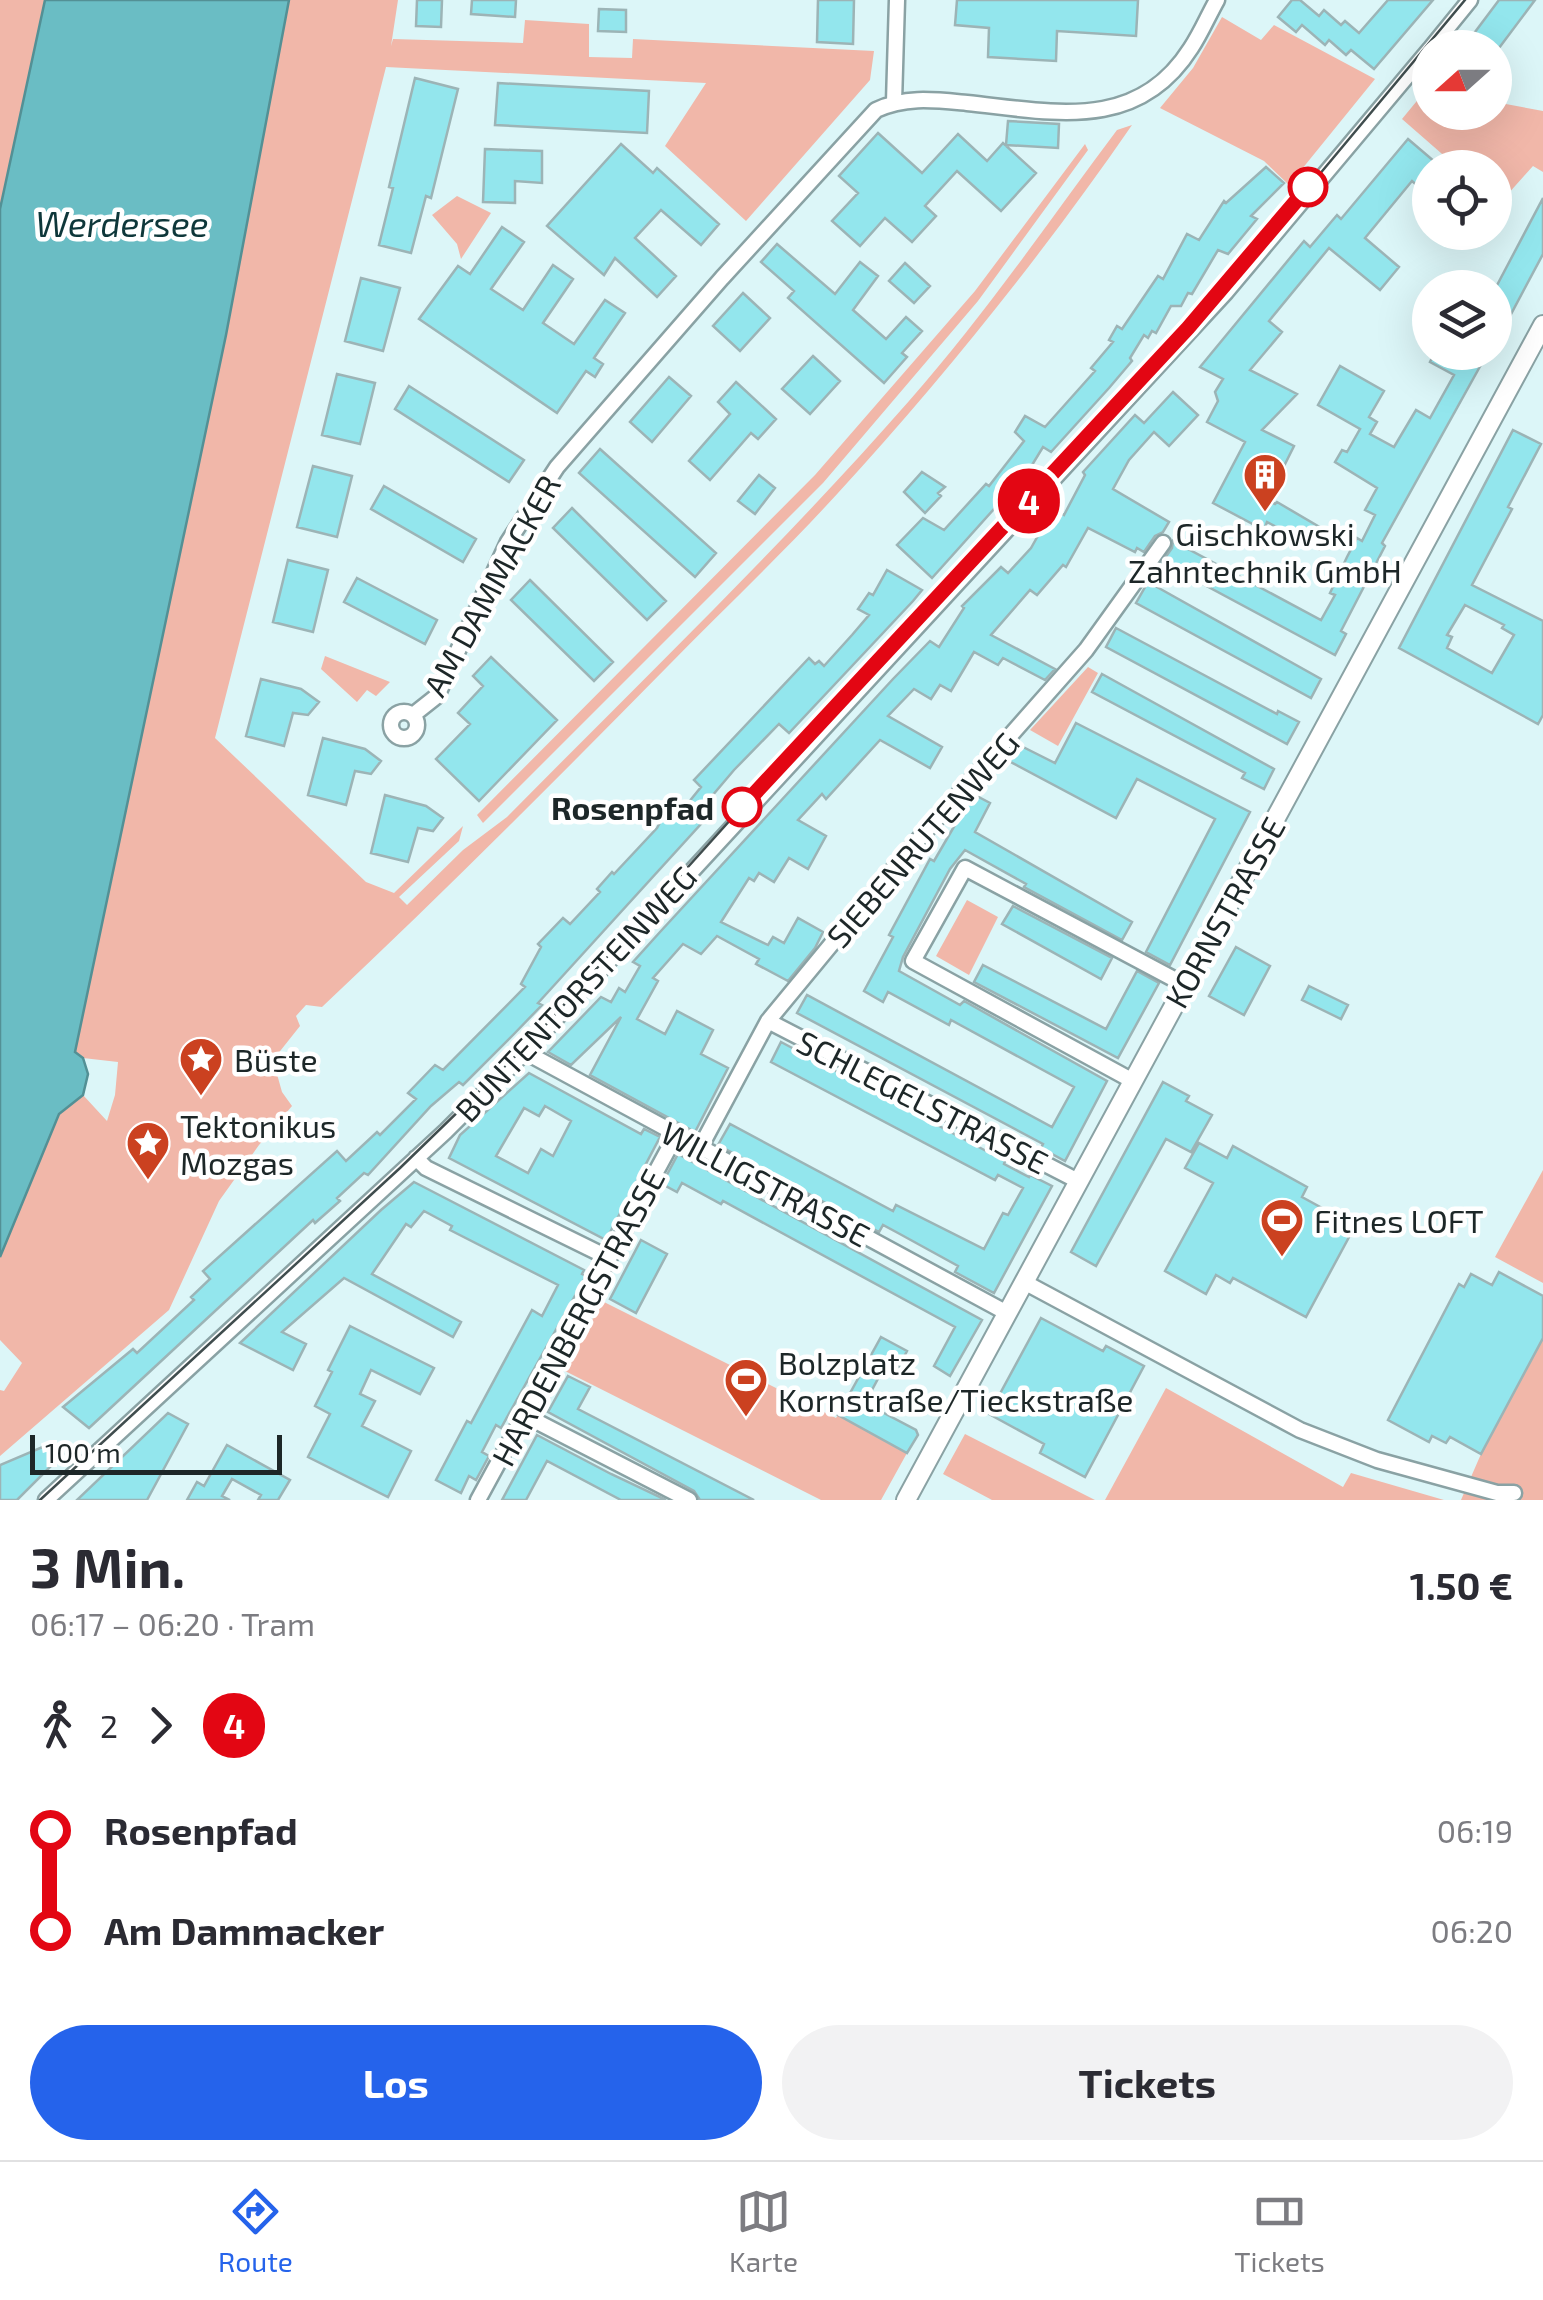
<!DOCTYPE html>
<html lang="de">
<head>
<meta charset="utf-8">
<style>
  :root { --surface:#fff; --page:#f2f2f3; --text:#2b2b33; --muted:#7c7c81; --line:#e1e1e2; --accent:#2563eb }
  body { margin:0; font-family:"Exo 2",sans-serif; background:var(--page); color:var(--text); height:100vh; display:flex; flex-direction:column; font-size:38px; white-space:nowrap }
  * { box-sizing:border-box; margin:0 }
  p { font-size:32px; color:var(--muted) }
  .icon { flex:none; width:55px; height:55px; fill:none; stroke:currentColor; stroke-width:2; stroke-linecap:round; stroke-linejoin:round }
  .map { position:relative; height:1500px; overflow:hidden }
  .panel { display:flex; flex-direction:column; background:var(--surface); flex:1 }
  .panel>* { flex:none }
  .badge { padding:0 20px; border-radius:32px; font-size:35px; line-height:65px }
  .needle { width:65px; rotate:249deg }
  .buttons { position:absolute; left:1412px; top:30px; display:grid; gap:20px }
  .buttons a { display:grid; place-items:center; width:100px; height:100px; border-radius:50%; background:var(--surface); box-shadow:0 10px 40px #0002; font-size:50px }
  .scale { position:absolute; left:30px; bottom:25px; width:252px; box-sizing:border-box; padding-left:10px; border:5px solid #1d2728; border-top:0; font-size:28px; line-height:35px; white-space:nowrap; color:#1d2728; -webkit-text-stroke:8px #fff; paint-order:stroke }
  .map>.badge { position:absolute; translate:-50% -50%; box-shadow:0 0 0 5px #fff }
  .legs { display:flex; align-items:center; gap:15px; height:110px; padding:0 30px; font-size:32px }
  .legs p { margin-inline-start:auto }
  .head { display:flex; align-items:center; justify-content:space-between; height:170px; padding:0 30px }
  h1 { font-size:55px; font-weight:700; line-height:75px }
  .primary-button { display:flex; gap:20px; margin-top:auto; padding:20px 30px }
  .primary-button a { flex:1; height:115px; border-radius:60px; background:var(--accent); color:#fff; font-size:40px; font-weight:700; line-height:115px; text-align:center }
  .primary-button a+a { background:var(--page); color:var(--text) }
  ul { padding:0 30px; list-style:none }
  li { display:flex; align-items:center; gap:35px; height:100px; font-size:38px }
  li i { display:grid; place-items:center; width:15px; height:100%; margin:0 12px; background:currentColor }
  li i::after { content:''; width:25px; height:25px; margin:-12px; border:8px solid; border-radius:50%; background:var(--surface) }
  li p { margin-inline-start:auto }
  li:first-child i { background:linear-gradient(#0000 50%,currentColor 0) }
  li:last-child i { background:linear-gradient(currentColor 50%,#0000 0) }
  .dock { display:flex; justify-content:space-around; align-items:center; height:140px; border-top:2px solid var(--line); background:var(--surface); font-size:28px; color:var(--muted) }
  .dock a { display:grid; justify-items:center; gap:5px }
  .dock .current { color:var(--accent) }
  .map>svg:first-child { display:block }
  .green { fill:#f1b7a9 }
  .water { fill:#6abdc4; stroke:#539095; stroke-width:2.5 }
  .building { fill:#93e6ed; stroke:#9cb4b6; stroke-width:2.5; fill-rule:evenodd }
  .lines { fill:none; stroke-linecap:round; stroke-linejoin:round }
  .minor-casing { stroke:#8aa2a4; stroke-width:19 }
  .tertiary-casing { stroke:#8aa2a4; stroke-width:22 }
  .minor { stroke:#fff; stroke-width:14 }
  .tertiary { stroke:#fff; stroke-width:18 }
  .tram { stroke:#404d4e; stroke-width:2.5 }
  .line-1-casing { stroke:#fff; stroke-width:22 }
  .line-1 { stroke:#e30613; stroke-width:15 }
  .stop-1-dot { fill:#fff; stroke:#e30613; stroke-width:5 }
  .labels { text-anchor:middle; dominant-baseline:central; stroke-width:9; stroke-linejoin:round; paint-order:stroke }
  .poi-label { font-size:32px; fill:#1d2728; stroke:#fff; text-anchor:start }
  .street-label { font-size:32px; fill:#1d2728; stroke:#fff }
  .stop-label { font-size:32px; font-weight:bold; fill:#1d2728; stroke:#fff; text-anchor:end }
  .water-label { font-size:35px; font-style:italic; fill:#0e373a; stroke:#fff }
</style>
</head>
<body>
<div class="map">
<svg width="1543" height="1500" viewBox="0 0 1543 1500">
  <rect width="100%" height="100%" fill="#dcf6f8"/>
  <path class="green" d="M0,0h45l-45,209z
    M289,0h109l-7,46 2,-7 130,4 2,-23 64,4v33l43,1 1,-19 241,12 -4,29 -124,141 -81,-75 41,-63 -320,-16 -171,671 151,144 28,11 69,-67 -4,15 -60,56 8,8 56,-55 44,-33c135,-137 275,-271 402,-416 75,-85 140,-180 208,-271l15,-5c-89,129 -188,252 -294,368 -54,59 -113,115 -170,173 -113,115 -228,230 -346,341l-16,-2 -10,11 4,10 -27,34 9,32 10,14 -33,39 -40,56 -50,109 -169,146v-66l4,1 18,-28 -22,-23v-83l59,-143 24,-19 24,26 8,-26 3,-33 -35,-4 -8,-6 151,-717z
    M1222,17l39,23 13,-15 101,54 -86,106 -25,-24 -104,-53 33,-40z
    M1430,85v27h65v-10l48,9v61l-10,-6 -34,38 -4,-3v-33l-38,-1 -55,-48z
    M1085,144l3,6 -110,151 -155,182 -340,340 -6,-8 338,-340 160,-184z
    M457,196l34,17 -30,46 -4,-15 -25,-29z
    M325,656l65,26 -14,14 -9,-6 -10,12 -36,-33z
    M1088,667l10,6 -40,73 -28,-16z
    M967,900l31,17 -29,58 -33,-19z
    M1543,1170v113l-48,-26z
    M602,1301l234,117 2,-3 69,38 -26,47h-60l-256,-129z
    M1543,1338v162h-82l20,-46z
    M1166,1388l177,99 8,-14 93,27h-339z
    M965,1434l130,66h-103l-49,-26z"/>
  <path class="water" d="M45,0h244l-63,335 -151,717 8,6 5,16 -5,21 -24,19 -59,143v-1048z"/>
  <path class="building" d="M417,0h25l-1,27 -25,-1z
    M472,0h44l-1,17 -44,-3z
    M818,0h36l-1,44 -36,-2z
    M957,0h181l-2,36 -79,-5 -1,30 -68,-4 1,-29 -34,-3z
    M1292,0h8l19,16 5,-6 17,15 4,-4 14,12 29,-33h45l-59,69 -23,-19 -5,5 -17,-15 -4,5 -23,-20 -6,7 -18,-15z
    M1499,0h36l-36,48h-36z
    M599,9l27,1v22l-28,-1z
    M415,78l43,11 -27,109 -5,-2 -15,57 -32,-8 14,-57 -4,-1z
    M498,83l151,8 -2,42 -152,-8z
    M1008,121l51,3 -1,24 -52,-3z
    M878,133l44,40 36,-39 29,27 16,-18 33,30 -35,38 -44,-40 -32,35 11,10 -24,26 -27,-24 -25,28 -28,-25 26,-28 -19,-17z
    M1408,139l34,29h-12v28l-18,-15 -47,57 34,29 -19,23 -51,-42 -60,73 13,11 -32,38 47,24 -35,36 32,16 -11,22 -15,-7 -17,31 24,12 2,-2 51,30 -9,17 -52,-27 -3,8 -51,-27 32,-61 -38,-20 11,-21 -3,-9 8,-13 -23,-12 104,-126 6,6 27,-32 4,4z
    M621,144l32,29 4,-5 62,56 -18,21 -40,-35 -26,28 41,38 -19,21 -42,-39 -11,17 -57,-49z
    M485,149l57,2v32l-27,-2v22l-32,-1z
    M1266,167l18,16 -33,33 6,3 -29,35 -10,-4 -26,44 -4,-1 -7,13h-10l-15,27 -4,-2 -4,7 -4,-3 -14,23 2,3 -23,27 -58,64 -8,-5 -14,23 -97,108 -35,-33 26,-27 21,12 42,-46 3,2 35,-45 -9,-9 10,-16 20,11 50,-56 -4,-3 22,-26 -4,-2 8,-14 5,3 36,-53 5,3 24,-45 12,6 25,-39 2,2z
    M1543,198v56l-33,62 -15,-8v-19z
    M502,227l22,15 -33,47 32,21 30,-45 20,14 -30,44 31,21 31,-44 20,13 -31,45 9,6 -8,13 -9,-6 -29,42 -138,-94 39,-53 12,8z
    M777,244l58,50 25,-32 18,14 -25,34 33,29 20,-22 16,14 -20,22 5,4 -23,26 -96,-85 6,-7 -33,-29z
    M905,263l25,23 -16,17 -25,-22z
    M361,278l39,10 -17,63 -38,-10z
    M743,293l27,25 -30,33 -27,-25z
    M1435,352h53l-106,191 3,3 -44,85 5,3 -11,21 -173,-93 10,-14 1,-7 148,79 14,-25 -5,-2 17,-36 10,-19 5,3 13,-26 -10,-5 12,-22 -42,-26 7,-12 5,2 13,-23 -42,-24 22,-39 44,25 -15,26 8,5 -7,12 24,13 22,-37 14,8 24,-43 -24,-13z
    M813,356l27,25 -30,33 -28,-25z
    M337,374l38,9 -15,61 -38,-9z
    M669,377l22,19 -39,46 -22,-20z
    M736,382l40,37 -18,20 -7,-6 -41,47 -21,-19 41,-47 -12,-12z
    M409,386l115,74 -15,22 -114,-73z
    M1173,392l25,23 -29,31 -15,-14 -25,28 -16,29 56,33 -6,10 -8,4 -11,16 -7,-4 -2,4 -47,-24 -22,39 -3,-2 -26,30 -7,-5 -39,45 64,34 -10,11 -42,-22 -5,7 -24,-13 -23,39 -11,-6 -9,14 -17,-10 -26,27 54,31 -12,21 -50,-28 -54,59 -4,-5 -24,26 28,16 -18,33 -19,-11 -15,24 -15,-9 -5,8 -5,-3 -28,44 47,23 5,-8 11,6 14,-25 25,14 -8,16 -27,33 -32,-17 3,-5 -42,-23 -16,18 -18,-10 -30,34 5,3 -21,38 28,15 12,-23 36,19 -12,24 27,14 -33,64 -105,-57 31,-58 -50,48 -23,-13 53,-55 10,5 8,-14 6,4 15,-26 -7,-4 27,-30 233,-253 37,-38 9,6 25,-39 -2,-2 39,-39 7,6 23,-25 22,-39 11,6 21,-40 -2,-3 52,-57 9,8z
    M1513,430l28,14 -33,63 4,2 -40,76 71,36v94l-5,9 -139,-76zM1465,605l39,20 -2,3 12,7 -22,38 -45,-25 5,-11 -5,-2z
    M600,449l116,104 -21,24 -116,-104z
    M313,466l39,10 -15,61 -40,-10z
    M922,472l23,15 -7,6 3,3 -16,17 -21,-21z
    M759,475l16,13 -20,26 -17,-13z
    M384,486l92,53 -13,23 -92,-53z
    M572,508l94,93 -19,19 -94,-92z
    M288,560l40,10 -15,62 -40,-10z
    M887,570l35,20 -9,11 -124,132 -10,-9 -45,46 -33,39 9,5 -172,189 4,2 -29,30 -50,50 -4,-3 -28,24 -63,69 -4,-2 -27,25 3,3 -25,22 -2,-3 -224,208 -26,-21 70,-58 4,4 57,-53 -3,-3 19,-18 -7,-8 134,-120 9,10 31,-29 3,3 36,-36 -8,-6 27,-28 8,5 82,-83 -4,-3 20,-37 -3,-3 25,-26 7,6 30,-32 -3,-3 15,-17 2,2 43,-46 7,-13 11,4 26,-32 -7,-7 115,-122 6,6 4,-3 5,5 28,-31 17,-20 -11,-6 11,-16 4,2z
    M357,578l80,42 -12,24 -81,-42z
    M530,580l83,82 -19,19 -83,-81z
    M1148,582l173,97 -10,19 -175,-95z
    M1116,628l161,86 1,-3 21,11 -12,22 -181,-97z
    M491,657l66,63 -78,81 -43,-42 34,-35 -12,-11 25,-27 -10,-10z
    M1102,674l172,95 -10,20 -22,-11 3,-5 -153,-81z
    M261,679l40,10 18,13 -11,13 -15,-2 -9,33 -38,-10z
    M1076,723l174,89 -80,153 -24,-13 69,-133 -78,-40 -21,39 -111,-59 12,-15 38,19z
    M323,738l42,11 16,12 -10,13 -16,-3 -9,34 -38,-10z
    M973,794l17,9 -15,29 157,90 -10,18 -98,-53 2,-3 -61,-34 -15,19 -47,88 -4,14 61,34 4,-4 143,80 -42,80 -24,-13 2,-4 -246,-131 10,-18 245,132 22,-40 -123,-67 -2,5 -61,-33 -5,10 -19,-11 29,-54 -4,-2 41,-76 4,2z
    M385,795l41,11 17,12 -10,13 -15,-3 -10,34 -37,-9z
    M1013,906l99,52 -11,21 -99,-55z
    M1236,947l34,19 -26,49 -35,-19z
    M983,965l123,64 31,-58 22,12 -41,75 -144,-76z
    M1309,986l39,19 -7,14 -39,-19z
    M781,1042l224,119 -1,3 25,13 1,-2 22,11 -58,107 -39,-21 3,-6 -60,-33 -15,-8 -4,7 -161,-87 12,-21 163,87 3,-6 88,44 19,-36 5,2 15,-27 -25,-13 -3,5 -224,-118z
    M529,1073l112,61 3,-5 16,8 -54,103 -157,-82 11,-23zM545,1106l26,15 -18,35 -12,-7 -13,24 -32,-17 28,-48 15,8z
    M1163,1082l26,14 -3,5 26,14 -21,37 -25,-13 -70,127 -25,-14z
    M1199,1143l28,15 6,-12 74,41 -5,10 53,29 -49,91 -73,-39 -3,5 -14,-8 -10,19 -41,-23 48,-88 -28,-15z
    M678,1154l304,166 -32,56 -16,-10 21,-39 -232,-126 -2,3 -39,-21 -5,9 -15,-8z
    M414,1182l170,88 -2,4 4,2 -85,152 -5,-3 -14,27 7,4 -13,24 -7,-4 -8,17 -25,-13 31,-59 4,2 61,-113 10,6 16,-31 -108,-55 2,-4 -28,-15 -13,16 -5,-3 -34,50 89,48 -8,15 -109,-59 -62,54 24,12 -13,26 -53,-27 141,-133z
    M641,1240l26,14 -31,59 -26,-14z
    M1499,1272l44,24v42l-62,116 -31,-17 -4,6 -14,-7 -3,6 -41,-22 71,-136 5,3 7,-13 21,11z
    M1041,1318l62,33 3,-5 38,20 -59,111 -45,-24 4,-9 -55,-30z
    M350,1326l84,42 -14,26 -49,-24 -11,24 15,7 -13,25 49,25 -23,46 -80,-40 22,-43 -15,-8 17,-34 -4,-2z
    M881,1337l26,14 -9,17 -11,-6 -22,41 51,27 2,5 -11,18 -69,-38z
    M568,1376l22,11 -12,22 176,91h-54l-6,-9 -146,-79z
    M168,1413l20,11 -41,76h-70z
    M537,1435l74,39 55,26h-45l-74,-39 -21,39h-24z
    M52,1443l11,11 -46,46h-17v-35z
    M227,1445l63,35 -12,20h-20l3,-5 -29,-16 -10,17 8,4h-43l10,-18 7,4z"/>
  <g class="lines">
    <defs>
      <path id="minor" d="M1431,48l39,-48
        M894,102l3,-102
        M391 725a13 13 0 1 1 26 0a13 13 0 1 1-26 0Z
        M413,715l24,-19 71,-154 49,-75 165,-189 154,-168c30,-14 59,-10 91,-7 86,9 170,30 224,-55 10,-15 17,-32 26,-48
        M768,1021l310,160
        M525,1052l482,261
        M1133,1081l-220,-120 52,-93 220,117
        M700,1148l68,-127 142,-172 176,-199 77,-107
        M416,1158l10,10 183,90
        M1024,1282l276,148 77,30 120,33h17
        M524,1415l165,85
        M46,1500l400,-369 79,-79 701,-760 204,-243
        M478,1500l198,-365"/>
      <path id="tertiary" d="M906,1500l637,-1175"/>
    </defs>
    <use href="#minor" class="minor-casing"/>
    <use href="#tertiary" class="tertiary-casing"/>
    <use href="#minor" class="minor"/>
    <use href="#tertiary" class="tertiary"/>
    <path class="tram" d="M40,1500l360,-332 134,-130 208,-231 486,-523 237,-284"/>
  </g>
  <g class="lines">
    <defs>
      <path id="line-1" d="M742,807l446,-479 120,-141"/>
    </defs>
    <use href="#line-1" class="line-1-casing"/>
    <use href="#line-1" class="line-1"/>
  </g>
  <defs>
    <symbol id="building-pin" viewBox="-11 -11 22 30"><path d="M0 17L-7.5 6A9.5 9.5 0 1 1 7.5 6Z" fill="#cb4120" stroke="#fff"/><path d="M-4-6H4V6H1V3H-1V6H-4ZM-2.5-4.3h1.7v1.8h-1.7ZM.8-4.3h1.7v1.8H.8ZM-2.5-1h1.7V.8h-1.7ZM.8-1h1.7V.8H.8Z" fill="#fff"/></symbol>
    <symbol id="sight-pin" viewBox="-11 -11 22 30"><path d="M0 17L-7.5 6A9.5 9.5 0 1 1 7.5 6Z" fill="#cb4120" stroke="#fff"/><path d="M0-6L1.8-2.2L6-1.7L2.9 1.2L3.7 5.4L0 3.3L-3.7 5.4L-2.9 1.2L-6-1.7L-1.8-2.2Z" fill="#fff"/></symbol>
    <symbol id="stadium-pin" viewBox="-11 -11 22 30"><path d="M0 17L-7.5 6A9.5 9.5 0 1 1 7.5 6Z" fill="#cb4120" stroke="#fff"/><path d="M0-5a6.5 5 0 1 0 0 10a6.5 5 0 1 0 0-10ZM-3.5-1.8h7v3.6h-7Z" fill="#fff"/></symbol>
  </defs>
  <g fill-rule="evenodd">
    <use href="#building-pin" x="1240" y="450" width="50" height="68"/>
    <use href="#sight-pin" x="176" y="1034" width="50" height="68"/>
    <use href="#sight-pin" x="123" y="1118" width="50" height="68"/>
    <use href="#stadium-pin" x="1257" y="1195" width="50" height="68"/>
    <use href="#stadium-pin" x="721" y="1355" width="50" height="68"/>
  </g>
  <g class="stop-1-dot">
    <circle cx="1308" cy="187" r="18"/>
    <circle cx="742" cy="807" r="18"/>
  </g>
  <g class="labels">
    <g class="poi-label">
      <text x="1265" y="533" text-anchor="middle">Gischkowski<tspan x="1265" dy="37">Zahntechnik GmbH</tspan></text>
      <text x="234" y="1059">Büste</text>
      <text x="180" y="1125">Tektonikus<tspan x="180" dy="37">Mozgas</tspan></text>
      <text x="1314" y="1220">Fitnes LOFT</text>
      <text x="778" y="1362">Bolzplatz<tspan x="778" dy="37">Kornstraße/Tieckstraße</tspan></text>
    </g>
    <g class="street-label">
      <text transform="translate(491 585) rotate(-61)">AM DAMMACKER</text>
      <text transform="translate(922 839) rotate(-49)">SIEBENRUTENWEG</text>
      <text transform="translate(1224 912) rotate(-61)">KORNSTRASSE</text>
      <text transform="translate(575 993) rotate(-47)">BUNTENTORSTEINWEG</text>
      <text transform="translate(923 1101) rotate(27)">SCHLEGELSTRASSE</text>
      <text transform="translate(766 1183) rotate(28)">WILLIGSTRASSE</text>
      <text transform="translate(577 1317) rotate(-62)">HARDENBERGSTRASSE</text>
    </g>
    <g class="stop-label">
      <text x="714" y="807">Rosenpfad</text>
    </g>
    <g class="water-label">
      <text x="122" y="223">Werdersee</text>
    </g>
  </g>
</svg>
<div class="buttons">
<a><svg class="needle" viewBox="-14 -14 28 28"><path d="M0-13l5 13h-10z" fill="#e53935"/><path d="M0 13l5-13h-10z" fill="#7c7c81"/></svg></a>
<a><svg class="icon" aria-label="locate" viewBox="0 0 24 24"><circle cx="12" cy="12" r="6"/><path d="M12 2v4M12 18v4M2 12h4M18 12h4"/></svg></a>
<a><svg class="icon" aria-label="layers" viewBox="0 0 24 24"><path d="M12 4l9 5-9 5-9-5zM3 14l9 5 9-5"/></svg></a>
</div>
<div class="scale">100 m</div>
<b class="badge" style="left:1029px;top:501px;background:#e30613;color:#fff">4</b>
</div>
<section class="panel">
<div class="head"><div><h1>3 Min.</h1><p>06:17 – 06:20 · Tram</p></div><b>1.50 €</b></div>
<div class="legs"><svg class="icon" aria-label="walk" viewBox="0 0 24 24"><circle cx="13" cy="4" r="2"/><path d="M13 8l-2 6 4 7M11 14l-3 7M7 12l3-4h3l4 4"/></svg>2<svg class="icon" aria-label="forward" viewBox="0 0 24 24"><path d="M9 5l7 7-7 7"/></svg><b class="badge" style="background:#e30613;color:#fff">4</b></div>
<ul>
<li><i style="color:#e30613"></i><b>Rosenpfad</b><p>06:19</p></li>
<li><i style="color:#e30613"></i><b>Am Dammacker</b><p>06:20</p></li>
</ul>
<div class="primary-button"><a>Los</a><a>Tickets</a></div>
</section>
<nav class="dock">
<a class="current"><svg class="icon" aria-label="directions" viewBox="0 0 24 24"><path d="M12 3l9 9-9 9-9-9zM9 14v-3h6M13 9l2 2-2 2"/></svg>Route</a>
<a><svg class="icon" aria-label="map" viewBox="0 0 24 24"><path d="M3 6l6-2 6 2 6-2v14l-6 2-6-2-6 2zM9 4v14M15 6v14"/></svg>Karte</a>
<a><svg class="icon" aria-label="tickets" viewBox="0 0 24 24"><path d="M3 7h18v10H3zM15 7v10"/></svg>Tickets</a>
</nav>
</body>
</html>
